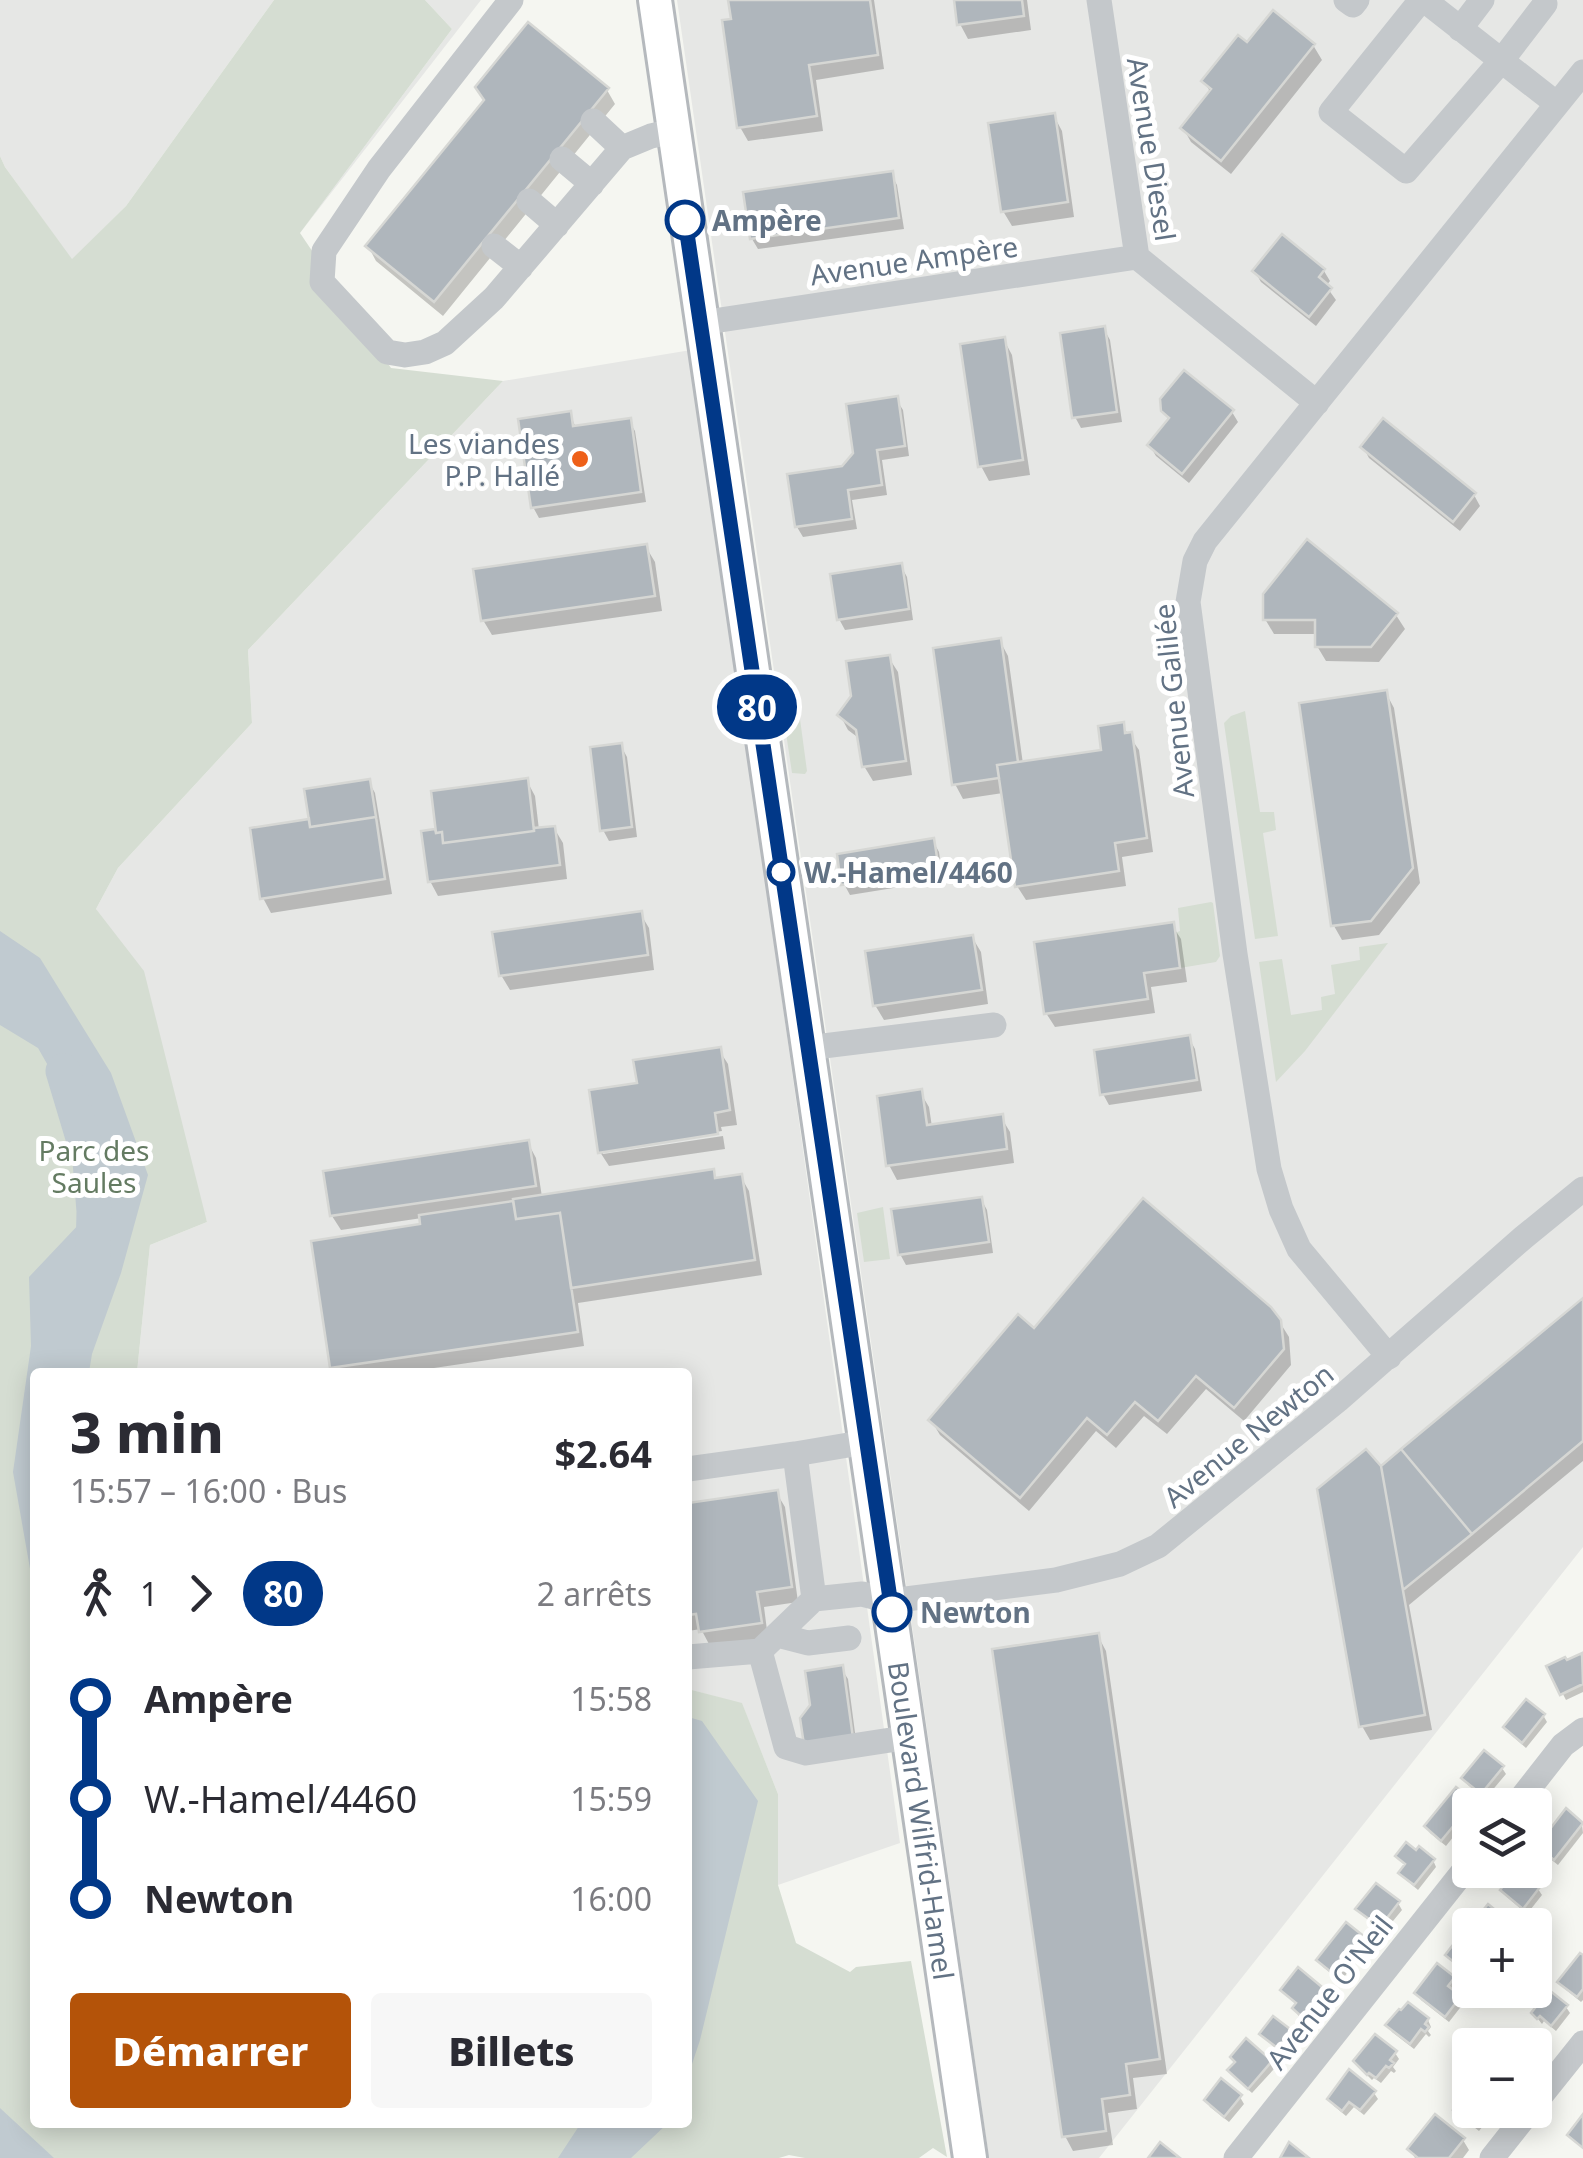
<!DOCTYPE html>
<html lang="fr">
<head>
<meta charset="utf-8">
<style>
  :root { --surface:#fff; --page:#f7f7f7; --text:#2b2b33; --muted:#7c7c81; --accent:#b45309 }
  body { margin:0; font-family:"Noto Sans",sans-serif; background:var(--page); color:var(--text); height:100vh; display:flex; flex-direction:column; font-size:38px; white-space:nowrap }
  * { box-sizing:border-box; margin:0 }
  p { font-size:32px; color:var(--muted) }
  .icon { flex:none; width:55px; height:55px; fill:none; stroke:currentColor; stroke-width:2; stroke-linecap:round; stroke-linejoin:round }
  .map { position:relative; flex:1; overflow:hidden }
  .panel { position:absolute; left:30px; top:1368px; width:662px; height:760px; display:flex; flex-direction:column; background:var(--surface); border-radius:10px; box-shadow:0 5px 25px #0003 }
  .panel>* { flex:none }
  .badge { padding:0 20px; border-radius:32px; font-size:35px; line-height:65px }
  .tools { position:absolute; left:1452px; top:1788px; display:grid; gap:20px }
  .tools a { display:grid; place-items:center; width:100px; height:100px; border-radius:10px; background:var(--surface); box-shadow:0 5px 25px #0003; font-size:50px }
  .map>.badge { position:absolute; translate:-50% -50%; box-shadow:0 0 0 5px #fff }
  .legs { display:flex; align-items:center; gap:15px; height:110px; padding:0 40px; font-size:32px }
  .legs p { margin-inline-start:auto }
  .headline { display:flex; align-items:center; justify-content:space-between; height:170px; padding:0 40px }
  h1 { font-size:55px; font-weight:800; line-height:75px }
  .action { display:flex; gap:20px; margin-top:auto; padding:20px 40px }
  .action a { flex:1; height:115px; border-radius:10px; background:var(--accent); color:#fff; font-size:40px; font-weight:800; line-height:115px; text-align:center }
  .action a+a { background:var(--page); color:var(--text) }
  ul { padding:0 40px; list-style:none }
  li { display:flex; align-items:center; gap:35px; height:100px; font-size:38px }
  li i { display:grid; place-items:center; width:15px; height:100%; margin:0 12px; background:currentColor }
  li i::after { content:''; width:25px; height:25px; margin:-12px; border:8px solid; border-radius:50%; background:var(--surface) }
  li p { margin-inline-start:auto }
  li:first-child i { background:linear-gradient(#0000 50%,currentColor 0) }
  li:last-child i { background:linear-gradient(currentColor 50%,#0000 0) }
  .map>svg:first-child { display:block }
  .built { fill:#e6e7e5 }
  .green { fill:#d5ddd2 }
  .water { fill:#c0cad0 }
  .shadow { fill:#0003 }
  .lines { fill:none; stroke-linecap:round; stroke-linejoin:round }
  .river { stroke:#c0cad0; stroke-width:35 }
  .building { fill:#afb6bc; stroke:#d6d7d4; stroke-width:2.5 }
  .major-casing { stroke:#b5b9bd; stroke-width:38 }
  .minor { stroke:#c4c8cb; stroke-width:25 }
  .major { stroke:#fff; stroke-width:32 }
  .line-1-casing { stroke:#fff; stroke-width:22 }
  .line-1 { stroke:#013888; stroke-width:15 }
  .stop-1-dot { fill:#fff; stroke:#013888; stroke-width:5 }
  .poi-dot { fill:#ee6019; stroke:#fff; stroke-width:4 }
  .labels { text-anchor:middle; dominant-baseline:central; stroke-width:10; stroke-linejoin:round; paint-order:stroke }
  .street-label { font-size:28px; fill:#627284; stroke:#fff }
  .stop-label { font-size:28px; font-weight:bold; fill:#627284; stroke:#fff; text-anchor:start }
  .poi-label { font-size:28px; fill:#627284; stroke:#fff; text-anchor:end }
  .park-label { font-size:28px; fill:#647b62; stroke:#fff }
</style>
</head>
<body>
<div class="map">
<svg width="1583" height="2158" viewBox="0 0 1583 2158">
  <rect width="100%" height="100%" fill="#f5f6f1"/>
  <path class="built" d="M0,0h274l-148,206 -54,54 -67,-93 -5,-11z
    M425,0h56l-181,233 152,-204z
    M677,0h906v1547l-484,611h-110z
    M691,350l209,1493 -122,42v-91l-36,-90 -54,-15v-317h-551l13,-127 57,-23 -111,-313 22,-41 134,-145 -4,-73 255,-269z"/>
  <path class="green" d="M274,0h151l27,29 -152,204 91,135 112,13 -255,269 4,73 -134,145 -22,41 48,62 63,251 -57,23 -13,127h-102v750h653v-433l54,14 36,91v91l18,58 54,29 6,-5 55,-6 36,196 -14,-9 -14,10h-114l-16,-3 -10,3h-779v-2002l5,11 67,92 54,-53z
    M787,699l7,1 4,4 9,67 -2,3 -13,-1 -10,-67z
    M1245,711l15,101h14l2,18 -13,3 15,103 -23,3 -31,-216 7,-7z
    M1211,902l2,1 7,53 -4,6 -36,6 -5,-35 5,-2 -2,-23z
    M1388,943l-83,108 -29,31 -17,-120 23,-3 9,56 31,-5 -1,-13 14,-3 -4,-29 29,-5 -1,-13z
    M883,1207l7,52 -26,3 -7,-49z"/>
  <path class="water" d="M0,931l40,27 71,115 37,102 -27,98 -29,81 -3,18h-54v225l-22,-125 18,-126 -2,-69 70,-74 -16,-76 -45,-79 -38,-23z
    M688,1717l14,4 56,80 -58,239 -12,36z
    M0,2108l54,50h-54z
    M581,2123v-1l87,1 -37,35h-73z"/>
  <path class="shadow" d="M731,0h143l10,69 -68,11 7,51 -75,10 -8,-14z
    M956,0h71l4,30 -63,9 -8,-15z
    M1313,45l9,15 -91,114 -40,-32 -8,-14 28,-35 -7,-11 44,-36z
    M607,90l8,14 -172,212 -67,-55 -8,-15z
    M1054,116l8,15 12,86 -62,9 -9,-15z
    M891,174l6,11 7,44 -146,20 -6,-10z
    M1324,271l6,10 -4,5 10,14 -20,26 -55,-44 -6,-10z
    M1104,329l6,11 12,82 -41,6 -6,-11z
    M1004,340l8,15 18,120 -41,6 -8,-15z
    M896,399l7,11 6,46 -27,4 5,35 -35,5 5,29 -54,8 -6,-10z
    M1163,410l69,2 6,10 -49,61 -33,-27 -6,-10 19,-25z
    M570,414l6,14 53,-7 6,10 11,71 -107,16 -6,-11z
    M1363,447l111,48 6,11 -20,25 -91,-73z
    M646,547l9,15 7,49 -170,24 -9,-15z
    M901,566l6,11 6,43 -68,10 -6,-11z
    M1396,615l9,14 -26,33 -53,-1 -9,-15v-12h-43l-9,-15z
    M1000,641l8,15 15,108 81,-12 18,-27 17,25 14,102 -31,5 4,29 -100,14 -9,-14 -14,-93 -40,6 -8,-15z
    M889,658l9,14 14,103 -39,6 -9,-15 -4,-27 -12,-9 -8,-15z
    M1386,693l8,15 26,175 -41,52 -37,5 -8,-14z
    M621,746l6,11 10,80 -28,4 -6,-11z
    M527,781l8,15 4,34 15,-2 9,15 4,36 -129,17 -8,-15 -6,-48 14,-1z
    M369,782l6,11 17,101 -121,19 -8,-15 44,-76z
    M933,841l6,11 4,28 -93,15 -6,-11z
    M640,913l9,15 5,42 -144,20 -9,-15z
    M1172,925l9,14 6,43 -36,5 4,26 -100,14 -9,-14z
    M972,937l9,15 7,52 -104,16 -9,-15z
    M1189,1038l6,11 7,42 -93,14 -6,-11z
    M719,1050l9,14 9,61 -16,2 1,4 -119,18v5l120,-18 2,13 -116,17 -9,-14 40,-67z
    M920,1092l9,15 3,20 69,-10 9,15 4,31 -117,17 -8,-15z
    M528,1143l8,15 6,39 170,-26 5,9 24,-3 8,14 13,84 -184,28 6,43 -177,26h-72l-3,-4 91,-142 -1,-8 -81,12 -9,-14z
    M981,1199l6,11 6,43 -87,12 -6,-11z
    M1583,1301v160l-174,144 23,125 -62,10 -8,-14 18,-256z
    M1279,1321l10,16 2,28 -47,56 -38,-32 -39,45 -23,-18 -28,32 -20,-17 -67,80 -89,-76 -9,-15 103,-88z
    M776,1492l9,15 13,95 -34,5 4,31 -58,8 -9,-17 -13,2v-126z
    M1098,1636l8,15 61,423 -34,4 4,31 -29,4 5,32 -40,6 -8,-15z
    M1581,1656l2,4v32l-17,8 -17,-33z
    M841,1668l7,11 9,69 -45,6z
    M1543,1715l4,7 -21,26 -16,-14 -4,-6z
    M1502,1768l4,6 -21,25 -17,-14 -4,-7z
    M1472,1802l2,3h-4v11l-24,30 -16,-13 -3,-6z
    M1582,1824l1,9 -25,32 -15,-12 -3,-7z
    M1398,1856l35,4 3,7 -18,23 -13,-11 -4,-6 6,-6z
    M1538,1889l4,6 -15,19 -20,-17 -4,-7z
    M1398,1903l4,7 -18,22 -22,-17 -4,-6z
    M1364,1940l4,6 -27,35 -18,-14 -4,-7z
    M1583,1958v42l-2,2 -17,-14 -4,-6z
    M1453,1979l4,7 -5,6 11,12 -14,18 -28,-22 -4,-7z
    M1283,1990l43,3 4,7 -7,8 -2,-2 -13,16 -10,-7 -3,-7 2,-3 -10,-9z
    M1566,2007l4,6 -14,18 -12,-10 -2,3 -8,-10z
    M1428,2020l3,7 -3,4 3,4 -2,2 -3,-3 -12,15 -22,-17 -4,-7z
    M1262,2034h30l4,6 -12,15 -18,-15z
    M1395,2053l4,6 -6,8 3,4 -2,2 -3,-2 -10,12 -7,-5 -2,2 -12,-12z
    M1270,2063l4,6 -22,24 -18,-16 -4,-6z
    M1222,2082l18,15 4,7 -15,18 -19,-15 -3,-6z
    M1374,2093l4,6 -14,16 -10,-8 -8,9 -12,-10 -4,-7z
    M1470,2093v17h26l-17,21 -19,-15 -4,-6z
    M1463,2140l6,10 -6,8h-48l-5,-8z"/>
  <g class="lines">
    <path class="river" d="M63,1071l27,90 4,50 -1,44"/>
  </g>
  <path class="building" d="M728,0h142l8,55 -69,10 8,51 -80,12 -15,-108 9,-1z
    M954,0h68l2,16 -67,9z
    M1273,10l42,34 -94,117 -41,-33 31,-39 -10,-8 37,-46 9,7z
    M528,22l81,66 -175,214 -69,-56 119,-146 -9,-13z
    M1055,113l13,89 -67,10 -13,-89z
    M893,171l6,47 -149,21 -7,-47z
    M1282,234l43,35 -6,8 13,11 -23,29 -57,-46z
    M1105,326l12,86 -45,6 -12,-85z
    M1005,337l18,123 -45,7 -18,-123z
    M1184,370l50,40 -52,64 -35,-29 22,-27 -8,-7 -1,-12z
    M898,396l7,50 -28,4 5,35 -34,5 4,29 -57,8 -8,-53 55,-8 11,-13 -7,-49z
    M571,411l2,15 58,-8 10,74 -110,16 -13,-89z
    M1383,418l93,75 -23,29 -93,-75z
    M1307,539l91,74 -27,34h-56v-27h-52v-26z
    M647,544l8,52 -174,25 -8,-52z
    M902,563l7,46 -72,11 -7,-46z
    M1001,638l17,124 -21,3 2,13 -47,7 -19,-137z
    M890,655l16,106 -44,6 -6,-37 -19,-15 14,-19 -5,-35z
    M1387,690l26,178 -42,53 -40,5 -32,-223z
    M1124,722l1,11 7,-1 15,106 -32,5 4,28 -104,16 -18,-122 104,-15 -3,-24z
    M622,743l10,84 -32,4 -10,-84z
    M528,778l6,53 -91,12 -1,-11 -6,1 -5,-42z
    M370,779l6,38 -66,10 -6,-38z
    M376,817l9,62 -125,20 -10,-71 59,-9 1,8z
    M555,826l5,39 -132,17 -7,-51 14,-2 1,4 6,-1 1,11 91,-12v-3z
    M934,838l5,32 -98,15 -4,-31z
    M642,911l6,44 -149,21 -7,-44z
    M1174,922l6,46 -36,5 4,26 -104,15 -10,-72z
    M973,935l9,55 -109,16 -8,-55z
    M1190,1035l7,45 -97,15 -6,-45z
    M721,1047l9,63 -15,3 3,21 -120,19 -9,-63 48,-7 -4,-23z
    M922,1089l5,36 76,-11 4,35 -121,17 -9,-70z
    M529,1140l7,46 -206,30 -7,-45z
    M714,1169l1,9 27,-4 13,86 -184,28 -11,-75 -44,6 -3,-20z
    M982,1197l7,45 -91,13 -7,-46z
    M1143,1198l128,109 10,13 3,29 -50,59 -38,-32 -38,45 -23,-19 -28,33 -20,-17 -67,80 -92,-78 90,-106 16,14z
    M513,1201l3,18 44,-6 18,119 -248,36 -19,-127 109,-17 -1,-9z
    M1583,1298v143l-111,93 -71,-85z
    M1366,1449l15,17 44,249 -66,12 -42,-238z
    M1401,1449l71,85 -69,56 -22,-124z
    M778,1490l14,97 -35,5 5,31 -63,9 -3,-18 -8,1v-112z
    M1099,1633l61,426 -34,5 4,31 -28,4 4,32 -44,6 -70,-488z
    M1582,1653l1,31 -23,11 -14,-29 19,-9 2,3z
    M843,1665l10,73 -49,7 -4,-27 10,-13 -5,-34z
    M1526,1699l19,15 -23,29 -19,-16z
    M1484,1750l20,16 -23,28 -20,-16z
    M1456,1787l18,14 -33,40 -17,-15z
    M1566,1808l17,15 -29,37 -17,-14z
    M1406,1842l10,8 3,-4 16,13 -21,26 -16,-12 7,-9 -10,-8z
    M1516,1870h3l21,17 -17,22 -23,-19z
    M1376,1883l24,18 -20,26 -25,-18z
    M1488,1904l18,15 -5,6h-30z
    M1346,1922l20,16 -30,38 -20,-16z
    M1463,1932l7,5v38l-25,-20z
    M1580,1953l3,2v34l-6,8 -20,-15z
    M1437,1963l18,14 -7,9 13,10 -16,21 -31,-24z
    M1298,1967l30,25 -9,11 -3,-2 -13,17 -11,-10 4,-5 -16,-13z
    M1549,1990l19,15 -17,21 -11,-10 -3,3 -6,-6z
    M1408,2002l21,16 -4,6 4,3 -4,5 -4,-3 -11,15 -25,-19 14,-16 2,1z
    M1273,2016l21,16 -14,18 -21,-16z
    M1507,2033l14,12h-24z
    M1375,2034l22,17 -7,9 4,3 -5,5 -3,-2 -10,12 -7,-5 -2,2 -14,-14z
    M1246,2038l26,23 -24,28 -21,-19 8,-8 -5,-5z
    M1349,2069l27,22 -16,19 -11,-8 -7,9 -15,-12z
    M1221,2078l21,17 -18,22 -20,-17z
    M1470,2089v21h17l-12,16 -22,-16z
    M1435,2114l30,24 -16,20h-31l-11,-9z
    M1583,2114v34l-16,-13z
    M1160,2142l20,16h-32z
    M1289,2142l20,16h-29z"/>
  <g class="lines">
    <defs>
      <g id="major">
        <path id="s1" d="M655,0c101,720 214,1438 315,2158"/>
      </g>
    </defs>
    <use href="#major" class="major-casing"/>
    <path class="minor" d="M511,0l-132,169 -55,82 -2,31 65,70 18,3 20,-3 20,-9 49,-45 128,-150 29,-12 22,-5
      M1099,0l38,257 180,146
      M1346,0l7,5 4,-5
      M1421,0l-90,112 75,59 96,-111 43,-56
      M1424,0l133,104
      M1460,29l22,-29
      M593,121l29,27
      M562,159l30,25
      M529,201l28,24
      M494,246l27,21
      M700,323l437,-66
      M807,1048l187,-23
      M1389,1357l-90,-108 -18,-40 -12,-40 -34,-215 -47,-352 7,-41 10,-20 378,-469
      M866,1442l-71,12 19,145 48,-5 28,7 166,-21 64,-16 38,-18 180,-146 186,-163 59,-48
      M688,1469l107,-15
      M777,1635l31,8 41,-5
      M760,1651l26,96 20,6 104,-16
      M688,1657l72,-6 54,-52
      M1516,1805l47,-60 20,-15
      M1535,2103l48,-60
      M1236,2158l234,-295
      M1492,2158l38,-48"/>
    <use href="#major" class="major"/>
  </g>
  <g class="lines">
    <defs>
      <path id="line-1" d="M685,220l207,1392"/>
    </defs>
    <use href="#line-1" class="line-1-casing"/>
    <use href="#line-1" class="line-1"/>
  </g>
  <g class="stop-1-dot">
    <circle cx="685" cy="220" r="18"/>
    <circle cx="781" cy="872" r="12"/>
    <circle cx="892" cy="1612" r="18"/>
  </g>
  <circle class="poi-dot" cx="580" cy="459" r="10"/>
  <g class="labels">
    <g class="street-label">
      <text transform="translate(1152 149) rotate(81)">Avenue Diesel</text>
      <text transform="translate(914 260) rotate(-8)">Avenue Ampère</text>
      <text transform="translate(1173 701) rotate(-96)">Avenue Galilée</text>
      <text transform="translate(1248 1435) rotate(-39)">Avenue Newton</text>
      <text stroke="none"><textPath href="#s1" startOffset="1840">Boulevard Wilfrid-Hamel</textPath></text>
      <text transform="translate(1329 1992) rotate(-52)">Avenue O'Neil</text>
    </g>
    <g class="stop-label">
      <text x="712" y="220">Ampère</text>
      <text x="804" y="872">W.-Hamel/4460</text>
      <text x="920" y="1612">Newton</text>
    </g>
    <g class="poi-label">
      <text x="560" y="443">Les viandes<tspan x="560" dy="32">P.P. Hallé</tspan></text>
    </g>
    <g class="park-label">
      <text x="94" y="1150">Parc des<tspan x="94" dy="32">Saules</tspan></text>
    </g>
  </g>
</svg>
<div class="tools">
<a><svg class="icon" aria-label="layers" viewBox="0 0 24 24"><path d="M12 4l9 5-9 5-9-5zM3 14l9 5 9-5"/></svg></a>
<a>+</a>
<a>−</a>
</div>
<b class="badge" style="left:757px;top:707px;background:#013888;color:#fff">80</b>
<section class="panel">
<div class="headline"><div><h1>3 min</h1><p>15:57 – 16:00 · Bus</p></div><b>$2.64</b></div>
<div class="legs"><svg class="icon" aria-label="walk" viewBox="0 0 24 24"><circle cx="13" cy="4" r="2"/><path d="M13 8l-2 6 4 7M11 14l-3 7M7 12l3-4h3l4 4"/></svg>1<svg class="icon" aria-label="forward" viewBox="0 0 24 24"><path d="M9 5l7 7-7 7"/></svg><b class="badge" style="background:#013888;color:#fff">80</b><p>2 arrêts</p></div>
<ul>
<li><i style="color:#013888"></i><b>Ampère</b><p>15:58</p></li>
<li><i style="color:#013888"></i><span>W.-Hamel/4460</span><p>15:59</p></li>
<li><i style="color:#013888"></i><b>Newton</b><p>16:00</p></li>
</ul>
<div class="action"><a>Démarrer</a><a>Billets</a></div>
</section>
</div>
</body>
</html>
